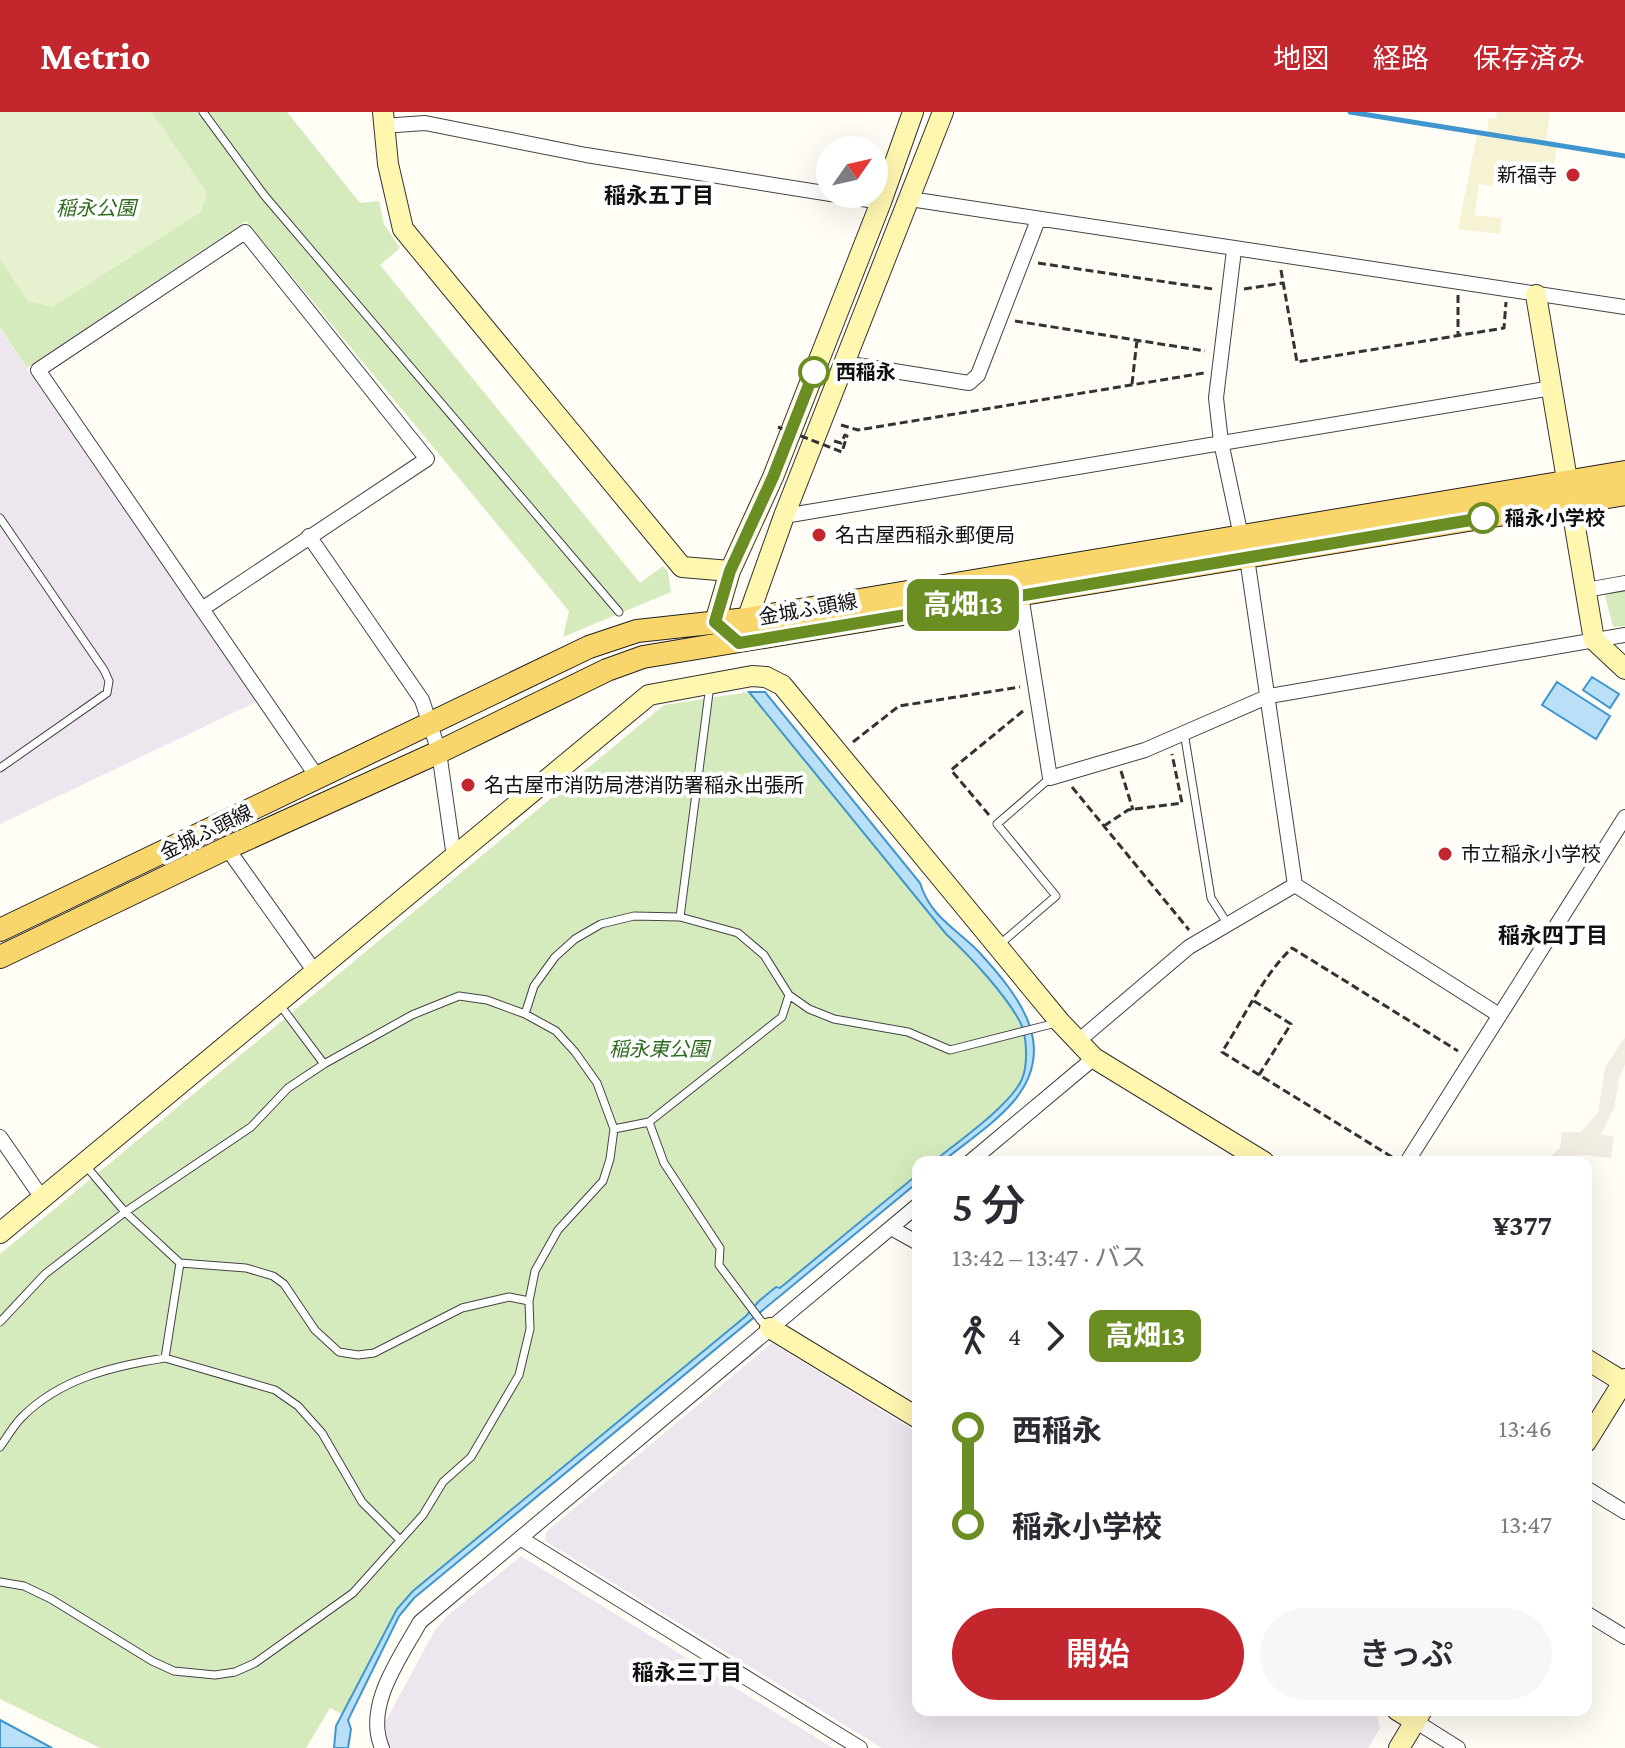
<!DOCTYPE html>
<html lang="ja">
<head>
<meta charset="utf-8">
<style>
  :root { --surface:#fff; --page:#f7f7f7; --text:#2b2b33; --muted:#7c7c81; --accent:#c4262e }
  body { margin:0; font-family:"Crimson Pro","Noto Sans JP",serif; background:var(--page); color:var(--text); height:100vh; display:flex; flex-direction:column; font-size:30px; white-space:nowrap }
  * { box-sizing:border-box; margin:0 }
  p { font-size:26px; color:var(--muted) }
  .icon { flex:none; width:44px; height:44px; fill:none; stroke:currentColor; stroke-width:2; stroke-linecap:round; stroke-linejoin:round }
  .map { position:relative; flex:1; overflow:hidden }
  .side { position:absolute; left:912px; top:1044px; width:680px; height:560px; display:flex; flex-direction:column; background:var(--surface); border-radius:16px; box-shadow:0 8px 32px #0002 }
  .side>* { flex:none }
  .badge { padding:0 16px; border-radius:12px; font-size:28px; line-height:52px }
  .needle { width:52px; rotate:56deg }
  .tools { position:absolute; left:816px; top:24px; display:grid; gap:16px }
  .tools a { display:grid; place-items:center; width:72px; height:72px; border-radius:50%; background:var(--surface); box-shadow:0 8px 32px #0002; font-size:40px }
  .map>.badge { position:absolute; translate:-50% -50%; box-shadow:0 0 0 4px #fff }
  .legs { display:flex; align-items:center; gap:12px; height:88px; padding:0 40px; font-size:26px }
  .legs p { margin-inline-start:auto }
  .summary { display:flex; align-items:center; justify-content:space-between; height:136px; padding:0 40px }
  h1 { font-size:44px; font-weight:600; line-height:60px }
  .action { display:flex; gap:16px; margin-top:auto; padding:16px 40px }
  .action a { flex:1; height:92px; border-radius:48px; background:var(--accent); color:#fff; font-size:32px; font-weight:600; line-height:92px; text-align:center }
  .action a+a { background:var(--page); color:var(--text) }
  ul { padding:0 40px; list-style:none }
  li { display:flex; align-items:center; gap:28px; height:96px; font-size:30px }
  li i { display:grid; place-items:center; width:12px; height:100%; margin:0 10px; background:currentColor }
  li i::after { content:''; width:20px; height:20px; margin:-10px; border:6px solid; border-radius:50%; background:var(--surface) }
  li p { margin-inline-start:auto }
  li:first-child i { background:linear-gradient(#0000 50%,currentColor 0) }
  li:last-child i { background:linear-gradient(currentColor 50%,#0000 0) }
  header { display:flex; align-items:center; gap:48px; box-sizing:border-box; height:112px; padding:0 40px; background:var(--accent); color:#fff }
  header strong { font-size:38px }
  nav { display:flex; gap:44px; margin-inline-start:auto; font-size:28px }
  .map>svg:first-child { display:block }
  .industrial { fill:#eee6ef }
  .farmland { fill:#f6f3d4 }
  .green { fill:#d5ebbd }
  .pitch { fill:#e6f2cf }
  .plaza { fill:#f1ede2 }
  .water { fill:#b9e0f7; stroke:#3f96cf; stroke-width:2 }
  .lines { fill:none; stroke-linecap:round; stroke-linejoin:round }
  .stream { stroke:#3f96cf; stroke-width:5 }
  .lane-casing { stroke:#444; stroke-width:9 }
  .street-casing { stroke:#444; stroke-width:16 }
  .secondary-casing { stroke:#333; stroke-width:22 }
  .primary-casing { stroke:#222; stroke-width:24 }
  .path { stroke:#333; stroke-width:3; stroke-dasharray:8 4; stroke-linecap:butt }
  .lane { stroke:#fff; stroke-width:7 }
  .street { stroke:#fff; stroke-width:14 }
  .secondary { stroke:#fff6b0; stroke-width:20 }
  .primary { stroke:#f9d66b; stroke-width:22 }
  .path-bridge { stroke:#333; stroke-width:3; stroke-dasharray:8 4; stroke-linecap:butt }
  .line-1-casing { stroke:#fff; stroke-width:18 }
  .line-1 { stroke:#6b8e23; stroke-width:12 }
  .poi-dot { fill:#c4262e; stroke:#fff; stroke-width:3 }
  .stop-1-dot { fill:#fff; stroke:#6b8e23; stroke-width:4 }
  .labels { text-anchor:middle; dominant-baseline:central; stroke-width:8; stroke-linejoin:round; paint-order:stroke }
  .poi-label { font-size:20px; fill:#111; stroke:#fff; text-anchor:start }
  .park-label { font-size:20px; font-style:italic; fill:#2f6b1f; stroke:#fff }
  .stop-label { font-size:20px; font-weight:bold; fill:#111; stroke:#fff; text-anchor:start }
  .street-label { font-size:20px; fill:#111; stroke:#fff }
  .neighbourhood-label { font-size:22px; font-weight:bold; fill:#111; stroke:#fff }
</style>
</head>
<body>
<header>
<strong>Metrio</strong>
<nav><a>地図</a><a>経路</a><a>保存済み</a></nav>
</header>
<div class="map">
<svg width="1625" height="1636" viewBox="0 0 1625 1636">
  <rect width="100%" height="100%" fill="#fffdf5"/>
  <path class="industrial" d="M0,217l256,373 -256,122z
    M772,1231l146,90v277h450l9,5 3,13 -12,20h-486l-337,-207 1,-9z
    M521,1444l312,192h-444l-7,-14 2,-10 51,-94 12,-14z"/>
  <path class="farmland" d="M1497,0h53l-4,30 -59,-10 2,-14 7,1z
    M1477,22l80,13 -7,41 -37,-5 3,-21 -19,-3 -4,27 -14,-2 -4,31 27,3 -2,16 -42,-5z"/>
  <path class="green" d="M0,0h287l73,91 19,-2 5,23 16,24 -20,17 260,318 23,-17 5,6 3,20 -108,45 6,-26 -323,-390 -219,147 -27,-40z
    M1625,475v39l-12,1 -8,-31 6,-6z
    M749,580l197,242c23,21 62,63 75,90 6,13 7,41 1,55 -11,26 -66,64 -89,83h-15v12l-138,115 -4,-2 -17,14 -13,15 -333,275 -16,18 -53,106 -14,-7 -24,40h-206l-100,-49v-445l664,-549z"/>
  <path class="pitch" d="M0,0h152l55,81 -6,19 -148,95 -25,-6 -28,-41z"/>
  <path class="plaza" d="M1625,925v27l-6,15 -5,29 -13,26 13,3 -3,21 -28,-3 -19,7h-20l16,-14 2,-16h19l17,-19 7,-45z"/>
  <path class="water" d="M1592,565l27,17 -9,14 -27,-18z
    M1557,570l53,34 -14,23 -54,-34z
    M749,580h16l155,191c11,35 36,45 59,69 40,44 81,95 34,150 -20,23 -48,41 -71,60h-9c23,-19 78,-57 89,-83 6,-14 5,-42 -1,-55 -13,-27 -52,-69 -75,-90z
    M918,1062v8l-504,416 -15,18 -51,104 3,9 -3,19h-14l2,-22 61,-117 16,-18 333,-275 13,-15 17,-14 4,1z
    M0,1608l52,28h-52z"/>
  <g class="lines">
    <path class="stream" d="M1350,0l275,44"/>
    <defs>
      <path id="lane" d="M203,0l61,83 355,417
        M0,406l104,152 5,11 -2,12 -107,75
        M1184,620l27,166 16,25
        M680,805l30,-232
        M999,833l57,-49 -59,-72 53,-46
        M280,893l44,59
        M525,902l9,-28 21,-29 20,-18 26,-15 33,-8 46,1 58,16 26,22 25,40 20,14 25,10 74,13 42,18 106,-27
        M649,1010l15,41 56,85 -1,17 42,56 7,6
        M614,1017l35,-7 133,-105 7,-22
        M86,1054l39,46 55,51 66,5 27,8 11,8 31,46 24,22 19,3 16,-2 88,-45 47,-11 20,4
        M0,1210l45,-48 80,-62 126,-85 37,-39 36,-24 88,-49 47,-19 28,4 38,14 31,17 19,21 22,31 17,46 -4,30 -7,22 -45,49 -23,41 -6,30 1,28 -11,46 -48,82 -28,25 -20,33 -70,78 -98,70 -20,9 -20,3 -41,-4 -22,-10 -101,-62 -27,-13 -24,-4
        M165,1246l110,32 23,16 24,27 40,69 37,37
        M0,1335c7,-10 14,-22 22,-30 39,-39 92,-51 143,-59l15,-95"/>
      <path id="street" d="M382,14l43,-3 161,32 295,47
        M910,87l715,108
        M1234,138l-18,148 5,44 20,94
        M844,251l125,20 9,-8 60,-155
        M784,404l768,-128
        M309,424l113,164 17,52 15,105
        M1247,446l48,327 204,130
        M1586,478l39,-7
        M1021,483l29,183 95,-28 124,-54 356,-61
        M202,497l225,-150 -182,-227 -207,138 260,379 20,29
        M227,736l88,124
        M1077,930l112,-95 106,-62
        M0,1025l42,61
        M970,1050l124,-104
        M1407,1050l218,-345
        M891,1116l27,15
        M1586,1376l39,24
        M520,1426l340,210
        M1586,1501l39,24
        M1415,1609l43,27
        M382,1636c-18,-42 18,-90 38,-126l498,-417"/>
      <path id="secondary" d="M383,0l5,52 15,65 279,338 48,4
        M1536,183l58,345 31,29
        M725,519l-10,-9 15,-51 43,-94 108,-275 32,-90
        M743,519l41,-115 159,-404
        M0,1121l649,-538 103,-19 14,1 16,8 278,337 34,36 170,104
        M770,1216l148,90
        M1586,1247l39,24
        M1586,1330l39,-63
        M1397,1598l18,11
        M1399,1636l23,-38"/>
      <path id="primary" d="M0,818l589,-283 48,-16 110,-12 878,-147
        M0,845l227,-109 212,-96 168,-82 36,-13 982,-163"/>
    </defs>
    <use href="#lane" class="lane-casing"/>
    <use href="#street" class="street-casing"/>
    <use href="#secondary" class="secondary-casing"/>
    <use href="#primary" class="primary-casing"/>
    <path class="path" d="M1038,151l175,26
      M1281,158l16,92 207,-34 2,-26
      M1244,177l39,-6
      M1458,183v40
      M1015,209l190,30
      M1132,272l5,-44
      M841,313l17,5 346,-57
      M834,329l7,2 4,-8 2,1 -5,16
      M853,630l46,-36 121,-19
      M1121,659l12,39
      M1072,675l117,143
      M989,703l-38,-45 72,-59
      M1104,714l24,-16 54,-7 -10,-49
      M1254,889l37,23 -32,51
      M1392,1045l-170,-105c22,-34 41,-77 70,-104l166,103"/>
    <use href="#lane" class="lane"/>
    <use href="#street" class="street"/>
    <use href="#secondary" class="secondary"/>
    <use href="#primary" class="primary"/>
    <path class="path-bridge" d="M778,315l64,25"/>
  </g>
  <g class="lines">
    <defs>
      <path id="line-1" d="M814,260l-41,105 -43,94 -15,51 24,21 744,-125"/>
    </defs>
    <use href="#line-1" class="line-1-casing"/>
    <use href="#line-1" class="line-1"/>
  </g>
  <g class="poi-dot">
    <circle cx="1573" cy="63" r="8"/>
    <circle cx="819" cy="423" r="8"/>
    <circle cx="468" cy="673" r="8"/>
    <circle cx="1445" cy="742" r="8"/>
  </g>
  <g class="stop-1-dot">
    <circle cx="814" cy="260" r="14"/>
    <circle cx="1483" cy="406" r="14"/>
  </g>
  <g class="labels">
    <g class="poi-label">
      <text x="1557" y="63" text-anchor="end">新福寺</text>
      <text x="835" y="423">名古屋西稲永郵便局</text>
      <text x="484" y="673">名古屋市消防局港消防署稲永出張所</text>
      <text x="1461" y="742">市立稲永小学校</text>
    </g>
    <g class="park-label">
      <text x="96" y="96">稲永公園</text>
      <text x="659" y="937">稲永東公園</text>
    </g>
    <g class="stop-label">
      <text x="836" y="260">西稲永</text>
      <text x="1505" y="406">稲永小学校</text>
    </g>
    <g class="street-label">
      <text transform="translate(808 497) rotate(-10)">金城ふ頭線</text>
      <text transform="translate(206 720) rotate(-26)">金城ふ頭線</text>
    </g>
    <g class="neighbourhood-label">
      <text x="659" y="83">稲永五丁目</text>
      <text x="1553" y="823">稲永四丁目</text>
      <text x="687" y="1560">稲永三丁目</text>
    </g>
  </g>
</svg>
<div class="tools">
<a><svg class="needle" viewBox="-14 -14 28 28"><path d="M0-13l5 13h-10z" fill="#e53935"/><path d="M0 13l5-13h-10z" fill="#7c7c81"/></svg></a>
</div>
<b class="badge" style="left:963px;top:493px;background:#6b8e23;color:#fff">高畑13</b>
<section class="side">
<div class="summary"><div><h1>5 分</h1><p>13:42 – 13:47 · バス</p></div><b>¥377</b></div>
<div class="legs"><svg class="icon" aria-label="walk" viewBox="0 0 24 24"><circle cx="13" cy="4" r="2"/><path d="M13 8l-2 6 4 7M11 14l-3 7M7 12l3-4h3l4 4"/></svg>4<svg class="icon" aria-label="forward" viewBox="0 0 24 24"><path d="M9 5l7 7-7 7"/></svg><b class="badge" style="background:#6b8e23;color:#fff">高畑13</b></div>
<ul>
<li><i style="color:#6b8e23"></i><b>西稲永</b><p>13:46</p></li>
<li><i style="color:#6b8e23"></i><b>稲永小学校</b><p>13:47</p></li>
</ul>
<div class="action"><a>開始</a><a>きっぷ</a></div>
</section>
</div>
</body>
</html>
